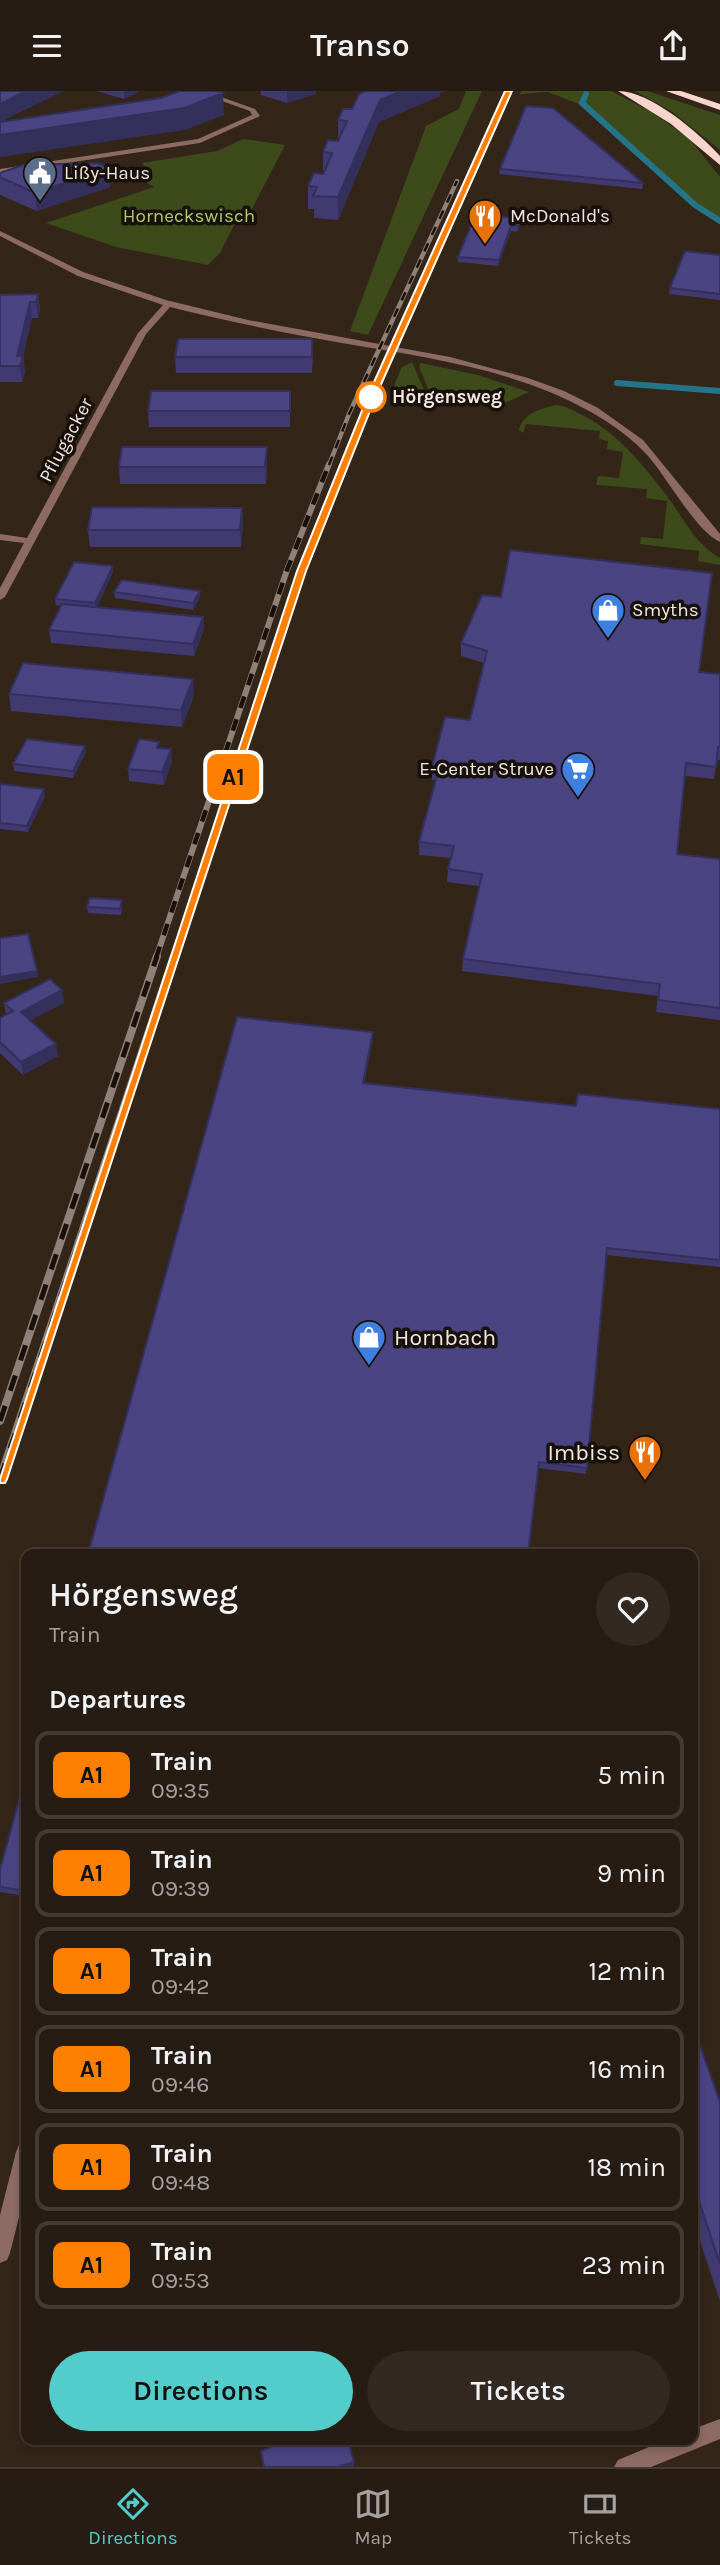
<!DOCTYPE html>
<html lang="en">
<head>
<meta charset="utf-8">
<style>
  :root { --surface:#271c13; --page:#332921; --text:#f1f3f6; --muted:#a4a1a0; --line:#433a33; --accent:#53cdcb }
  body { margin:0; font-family:Karla,sans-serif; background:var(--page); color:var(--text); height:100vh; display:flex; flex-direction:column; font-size:26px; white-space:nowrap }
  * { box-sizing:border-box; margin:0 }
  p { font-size:23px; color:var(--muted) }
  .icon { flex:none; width:38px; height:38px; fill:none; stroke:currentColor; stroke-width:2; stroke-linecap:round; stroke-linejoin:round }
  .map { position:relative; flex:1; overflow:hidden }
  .sheet { position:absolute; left:21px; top:1458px; width:677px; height:896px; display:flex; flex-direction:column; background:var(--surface); border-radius:14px; box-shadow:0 4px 10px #0003,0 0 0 2px var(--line) }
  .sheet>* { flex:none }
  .badge { padding:0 14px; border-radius:10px; font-size:24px; line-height:46px }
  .map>.badge { position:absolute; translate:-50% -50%; box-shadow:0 0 0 4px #fff }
  h2 { padding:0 28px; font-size:26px; line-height:63px }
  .round { display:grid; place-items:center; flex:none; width:74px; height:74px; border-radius:37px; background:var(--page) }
  .head { display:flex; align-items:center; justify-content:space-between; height:119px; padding:0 28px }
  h1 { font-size:33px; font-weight:600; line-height:52px }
  .cta { display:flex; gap:14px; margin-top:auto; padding:14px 28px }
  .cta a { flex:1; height:80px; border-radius:42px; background:var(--accent); color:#111; font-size:28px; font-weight:600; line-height:80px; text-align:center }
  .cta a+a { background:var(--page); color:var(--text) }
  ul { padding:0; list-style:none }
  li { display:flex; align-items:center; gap:21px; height:88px; margin:0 14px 10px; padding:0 14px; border:4px solid var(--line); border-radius:14px }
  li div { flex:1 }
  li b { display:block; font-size:26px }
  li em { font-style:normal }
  li .badge { min-width:77px; font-weight:700; text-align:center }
  header { display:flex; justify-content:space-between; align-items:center; height:91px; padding:0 28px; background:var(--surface); font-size:32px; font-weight:600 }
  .tabs { display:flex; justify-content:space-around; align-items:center; height:98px; border-top:2px solid var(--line); background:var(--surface); font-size:19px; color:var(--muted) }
  .tabs a { display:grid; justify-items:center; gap:4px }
  .tabs .selected { color:var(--accent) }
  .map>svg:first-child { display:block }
  .green { fill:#3d4b1b }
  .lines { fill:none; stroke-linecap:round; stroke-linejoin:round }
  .stream { stroke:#247589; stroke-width:6 }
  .street { fill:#8d6b63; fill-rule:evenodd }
  .highway { fill:#f8d5cd; fill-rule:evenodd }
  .rail-far2-casing { stroke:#8e8177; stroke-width:4.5 }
  .rail-far1-casing { stroke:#8e8177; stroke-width:6 }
  .rail-casing { stroke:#8e8177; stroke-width:8 }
  .rail-far2 { stroke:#17100b; stroke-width:2.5; stroke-dasharray:9; stroke-linecap:butt }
  .rail-far1 { stroke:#17100b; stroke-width:4.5; stroke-dasharray:12; stroke-linecap:butt }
  .rail { stroke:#17100b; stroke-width:5; stroke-dasharray:16; stroke-linecap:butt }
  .wall { fill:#403a71 }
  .shaded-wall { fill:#34305c }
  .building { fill:#4a4483; stroke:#34305c; stroke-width:2 }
  .line { fill:#ff8000; stroke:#fff; stroke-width:2 }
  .stop-dot { fill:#fff; stroke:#ff8000; stroke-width:3.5 }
  .labels { text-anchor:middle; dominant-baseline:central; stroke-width:7; stroke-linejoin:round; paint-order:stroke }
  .far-poi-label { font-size:19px; fill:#f2e7df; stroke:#17100b; text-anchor:start }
  .far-park-label { font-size:19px; fill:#adcc68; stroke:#17100b }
  .far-stop-label { font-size:19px; font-weight:bold; fill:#f2e7df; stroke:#17100b; text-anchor:start }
  .far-street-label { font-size:19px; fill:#f2e7df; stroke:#17100b }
  .poi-label { font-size:23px; fill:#f2e7df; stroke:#17100b; text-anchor:start }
</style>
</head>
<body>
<header><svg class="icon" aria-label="menu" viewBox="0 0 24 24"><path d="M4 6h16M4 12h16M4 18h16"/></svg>Transo<svg class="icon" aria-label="share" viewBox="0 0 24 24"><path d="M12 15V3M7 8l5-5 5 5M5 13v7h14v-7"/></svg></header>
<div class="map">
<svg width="720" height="2376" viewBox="0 0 720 2376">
  <rect width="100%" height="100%" fill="#342519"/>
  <path class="green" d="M466,0h16l-114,244 -18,-4 76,-205 33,-17z
    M521,0h90l39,20 39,27 31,39v45l-87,-69 -54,-49 -31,-12 -28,2z
    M635,0h12l73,24v35l-49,-39z
    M243,48l42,6 -33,64h-10l-22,44 -12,12 -92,-18 -70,-24 108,-36 -24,-13 19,-1 -7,-10 75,-12z
    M412,271l12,28 -31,-2 9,-21z
    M421,272l57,12 51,17 -28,13v-9l-72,-5 -10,-24z
    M556,314c11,1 20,7 30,12 33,18 58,49 81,79 17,23 28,48 53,62v7l-22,-4 1,-10 -59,-7 1,-7 22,2 4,-38 -21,-3 1,-9 -51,-4 2,-9 21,2 4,-26 -16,-3 1,-8 -9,-2 1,-8 -74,-7 -3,9 -4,-3c4,-17 21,-21 37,-25z"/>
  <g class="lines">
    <path class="stream" d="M586,3l-4,9 113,102 25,16
      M617,292l103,8"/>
    <path class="street" d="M194,0h10l51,18 5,7 -60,27 -200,30v-4l198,-30 54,-24 -2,-4z
      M0,140l83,41 83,28 82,20 202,37 78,21 36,13 34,17 45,32 77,94v8c-23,-10 -53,-64 -71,-85 -16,-18 -37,-33 -58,-45 -78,-44 -168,-55 -255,-70 -55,-10 -111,-21 -166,-35l-24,27 -141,263 -5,3v-12l24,-45 -24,-3v-6l27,4 111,-205 25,-28 -85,-29 -78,-40z
      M26,2051v47l-16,64 -3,7 -7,3v-48l16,-63 3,-7z
      M720,2328v20l-69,28h-37l4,-7 50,-21h25v-10z"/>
    <path class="highway" d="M618,0c32,0 80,41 102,65v9l-49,-41z
      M666,0h15l39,13v6z"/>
    <defs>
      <path id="rail-far2" d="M329,374l20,-51 108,-233
        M344,374l30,-74 135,-300"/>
      <path id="rail-far1" d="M156,867l131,-388 42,-106
        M173,867l130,-390 42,-104"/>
      <path id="rail" d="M0,1330l157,-465
        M0,1388l174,-523"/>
    </defs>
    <use href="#rail-far2" class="rail-far2-casing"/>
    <use href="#rail-far1" class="rail-far1-casing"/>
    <use href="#rail" class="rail-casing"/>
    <use href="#rail-far2" class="rail-far2"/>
    <use href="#rail-far1" class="rail-far1"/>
    <use href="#rail" class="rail"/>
  </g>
  <path class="wall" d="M96,0h44l-16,8z
    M261,0h55v3l-29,9 -26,-8z
    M365,0h80l-5,2v3l-61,26 -41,98 -24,-2v-9h-6v-23l15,-14v-20l15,-11v-21l14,-11z
    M109,77l1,19 -73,24 -37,-16v-22z
    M500,78l143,14 -1,6 -143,-15z
    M521,127l-1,6 -3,8 -6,-1 -13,35 -40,-4v-5l18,-34z
    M720,164v45l-51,-6 1,-6z
    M38,203l2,15 -2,9h-6l-9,38 2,16 -3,10h-22v-87z
    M313,264l-1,18h-136l-1,-16z
    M290,300v36h-141l-1,-16z
    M267,356v16l-1,21h-146l-1,-17z
    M242,417l1,16 -2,23h-151l-2,-17z
    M113,481l-16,35 106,10 1,12 -10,27 -143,-13 -2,-13 12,-24 -5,-1 -1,-6z
    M200,500v6l-7,13 -78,-12 -1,-6z
    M461,552l259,31v86h-3l-3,19 -29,-3 -8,78 43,5v161l-64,-8 2,-16 -196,-25 1,-12 16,-73 -32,-4 1,-13 2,-11 -31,-3v-13l17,-62h-4v-13l38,-47 14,-57 -23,-7z
    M9,603l185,2 -12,31 -171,-16z
    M160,657l12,14 -8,23 -35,-4 -1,-12z
    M86,661l-13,26 -59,-7 -1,-7z
    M0,693l45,12 -17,36 -28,-3z
    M122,809v7l-1,8 -33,-2 -1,-6z
    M62,899l2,13 -34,17 28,36 -35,19 -23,-22v-35l6,-4 -2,-11z
    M373,947l-9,45 212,23 144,3v158l-114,-12 -20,219 -47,-6 -451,86z
    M26,1684v121l-26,-4v-23z
    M693,1935l27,76v199l-27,-81z"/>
  <path class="shaded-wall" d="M26,0h38l-64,31v-18z
    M124,0h16l-16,8z
    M287,0h29v3l-29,9z
    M401,0h44l-5,2v3l-61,26 -41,98v-23l42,-97z
    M223,2l1,22 -39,15 -185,27v-22z
    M109,77l1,19 -73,24 -2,-18z
    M511,135v5l-13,35 1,-6z
    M38,203l2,15 -2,9 -2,-16z
    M30,211l2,16 -9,38 2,16 -3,10 -2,-16 -3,-10z
    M267,356v16l-1,21 -1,-17z
    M242,417l1,16 -2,23 -1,-17z
    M113,475v6l-17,37 -1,-6z
    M200,500v6l-7,13v-7z
    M203,526l1,12 -10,27 -1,-12z
    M193,588l1,17 -12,31 -1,-17z
    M85,655l1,6 -13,26v-7z
    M171,658l1,13 -8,23 -2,-13z
    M44,698l1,7 -17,36 -1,-6z
    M37,880l1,6 -38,7v-7z
    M62,899l2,13 -41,21 -2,-12z
    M373,941v6l-10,51v-6z
    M56,953l2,12 -35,19 -2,-13z
    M354,2371v5h-16z"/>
  <path class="building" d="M0,0h26l-26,13z
    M180,0h37l6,2 -39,15 -184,27v-13l161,-24z
    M365,0h36l-21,9 -42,97 -25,-1 4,-9 -9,-1 6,-13 9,1 6,-13 3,-8 -9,-1 5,-12 10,1 9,-20 -9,-1 5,-11h9l7,-15z
    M526,15l27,2 90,75 -143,-14z
    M97,72l12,5 -74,25 -35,-16v-4l23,-8z
    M479,124l42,3 -3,8h-7l-12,34 -41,-3 14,-34h4z
    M685,160l35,4v39l-50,-6z
    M38,203l-2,8h-6l-13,54h6l-3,10h-20v-71z
    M178,248h134v18h-137z
    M151,300h139v20h-142z
    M122,356h145l-2,20h-146z
    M92,416l150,1 -2,22h-152z
    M510,459l202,23 -13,99 21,2v73h-2l-2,20 -30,-4 -9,91 43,5v149l-62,-8 2,-16 -197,-25 19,-85 -34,-5 6,-23 -35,-4 20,-74 -7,-1 13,-50 25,3 17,-69 -26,-8 21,-48 19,2z
    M74,471l39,4 -18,37 -40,-4z
    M122,489l78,11 -7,12 -79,-11z
    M62,513l141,13 -10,27 -144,-14z
    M23,572l170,16 -12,31 -172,-16z
    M27,648l58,7 -12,25 -60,-7z
    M139,648l20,3 -2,6 14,1 -9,23 -34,-3z
    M0,693l44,5 -17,37 -27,-3z
    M90,807l32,2 -2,9 -33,-2z
    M28,843l9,37 -37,6v-39z
    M50,888l12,11 -41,22 35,32 -35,18 -21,-20v-24l13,-7 -9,-8z
    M237,926l136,15 -10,51 213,23 2,-12 142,15v151l-113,-12 -20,220 -48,-6 -11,92h-440z
    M26,1684v116l-26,-4v-18z
    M693,1935l27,76v162l-27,-81z
    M269,2348h79l6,23 -16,5h-74l-3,-16 10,-4z"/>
  <path class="line" d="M505,0h7l-134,300 -72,180 -299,908 -2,4h-5v-4l297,-908 73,-180z"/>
  <defs>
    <symbol id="civic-pin" viewBox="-11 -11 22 30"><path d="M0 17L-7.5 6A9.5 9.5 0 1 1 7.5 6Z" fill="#5c6f8a" stroke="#17100b"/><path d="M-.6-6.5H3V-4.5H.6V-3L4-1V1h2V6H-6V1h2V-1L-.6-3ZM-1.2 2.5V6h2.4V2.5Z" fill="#fff"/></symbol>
    <symbol id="restaurant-pin" viewBox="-11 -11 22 30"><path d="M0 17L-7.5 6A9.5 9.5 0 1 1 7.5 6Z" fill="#e8710a" stroke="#17100b"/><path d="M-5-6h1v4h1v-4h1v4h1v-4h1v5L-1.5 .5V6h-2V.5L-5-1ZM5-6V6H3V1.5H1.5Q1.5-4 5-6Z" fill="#fff"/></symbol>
    <symbol id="shop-pin" viewBox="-11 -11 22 30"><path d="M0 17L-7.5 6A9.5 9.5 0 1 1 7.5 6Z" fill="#3f7fe0" stroke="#17100b"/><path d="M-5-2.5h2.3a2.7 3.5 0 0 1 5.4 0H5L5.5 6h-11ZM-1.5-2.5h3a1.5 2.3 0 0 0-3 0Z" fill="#fff"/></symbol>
    <symbol id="supermarket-pin" viewBox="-11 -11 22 30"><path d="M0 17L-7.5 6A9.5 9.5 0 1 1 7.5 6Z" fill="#3f7fe0" stroke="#17100b"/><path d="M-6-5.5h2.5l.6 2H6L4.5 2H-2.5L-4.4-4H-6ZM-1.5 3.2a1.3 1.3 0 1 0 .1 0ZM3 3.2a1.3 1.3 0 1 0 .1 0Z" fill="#fff"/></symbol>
  </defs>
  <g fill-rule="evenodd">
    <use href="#civic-pin" x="21" y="63" width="38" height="52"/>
    <use href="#restaurant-pin" x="466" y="106" width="38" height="52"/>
    <use href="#shop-pin" x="589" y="500" width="38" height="52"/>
    <use href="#supermarket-pin" x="559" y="659" width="38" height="52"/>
    <use href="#shop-pin" x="350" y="1227" width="38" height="52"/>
    <use href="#restaurant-pin" x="626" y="1342" width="38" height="52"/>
  </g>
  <circle class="stop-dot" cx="371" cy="306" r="14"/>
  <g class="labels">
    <g class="far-poi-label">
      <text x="64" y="82">Lißy-Haus</text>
      <text x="510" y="125">McDonald's</text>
      <text x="632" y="519">Smyths</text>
      <text x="554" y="678" text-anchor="end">E-Center Struve</text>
    </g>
    <g class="far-park-label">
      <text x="189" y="125">Horneckswisch</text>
    </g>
    <g class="far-stop-label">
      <text x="392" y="306">Hörgensweg</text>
    </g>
    <g class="far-street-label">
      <text transform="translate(66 349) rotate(-62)">Pflugacker</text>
    </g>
    <g class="poi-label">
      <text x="394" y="1246">Hornbach</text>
      <text x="620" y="1361" text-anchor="end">Imbiss</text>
    </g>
  </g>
</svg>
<b class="badge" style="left:233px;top:686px;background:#ff8000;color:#111">A1</b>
<section class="sheet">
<div class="head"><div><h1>Hörgensweg</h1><p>Train</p></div><a class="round"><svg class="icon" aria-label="heart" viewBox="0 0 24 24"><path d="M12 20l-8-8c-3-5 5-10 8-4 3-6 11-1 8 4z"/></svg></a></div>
<h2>Departures</h2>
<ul>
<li><span class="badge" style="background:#ff8000;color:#111">A1</span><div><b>Train</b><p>09:35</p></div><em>5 min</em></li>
<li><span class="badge" style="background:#ff8000;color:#111">A1</span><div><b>Train</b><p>09:39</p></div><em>9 min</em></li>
<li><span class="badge" style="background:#ff8000;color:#111">A1</span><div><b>Train</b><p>09:42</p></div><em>12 min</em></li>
<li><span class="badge" style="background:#ff8000;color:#111">A1</span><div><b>Train</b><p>09:46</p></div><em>16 min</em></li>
<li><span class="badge" style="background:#ff8000;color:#111">A1</span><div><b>Train</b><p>09:48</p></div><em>18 min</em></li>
<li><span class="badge" style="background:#ff8000;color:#111">A1</span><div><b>Train</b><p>09:53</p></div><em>23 min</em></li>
</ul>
<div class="cta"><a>Directions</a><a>Tickets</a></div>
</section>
</div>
<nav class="tabs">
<a class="selected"><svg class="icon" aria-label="directions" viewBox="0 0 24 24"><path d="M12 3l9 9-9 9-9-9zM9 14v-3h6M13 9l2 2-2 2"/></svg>Directions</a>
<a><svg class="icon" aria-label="map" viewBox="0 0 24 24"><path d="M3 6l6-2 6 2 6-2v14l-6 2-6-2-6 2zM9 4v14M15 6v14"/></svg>Map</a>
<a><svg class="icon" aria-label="tickets" viewBox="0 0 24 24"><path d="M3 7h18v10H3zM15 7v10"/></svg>Tickets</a>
</nav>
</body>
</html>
